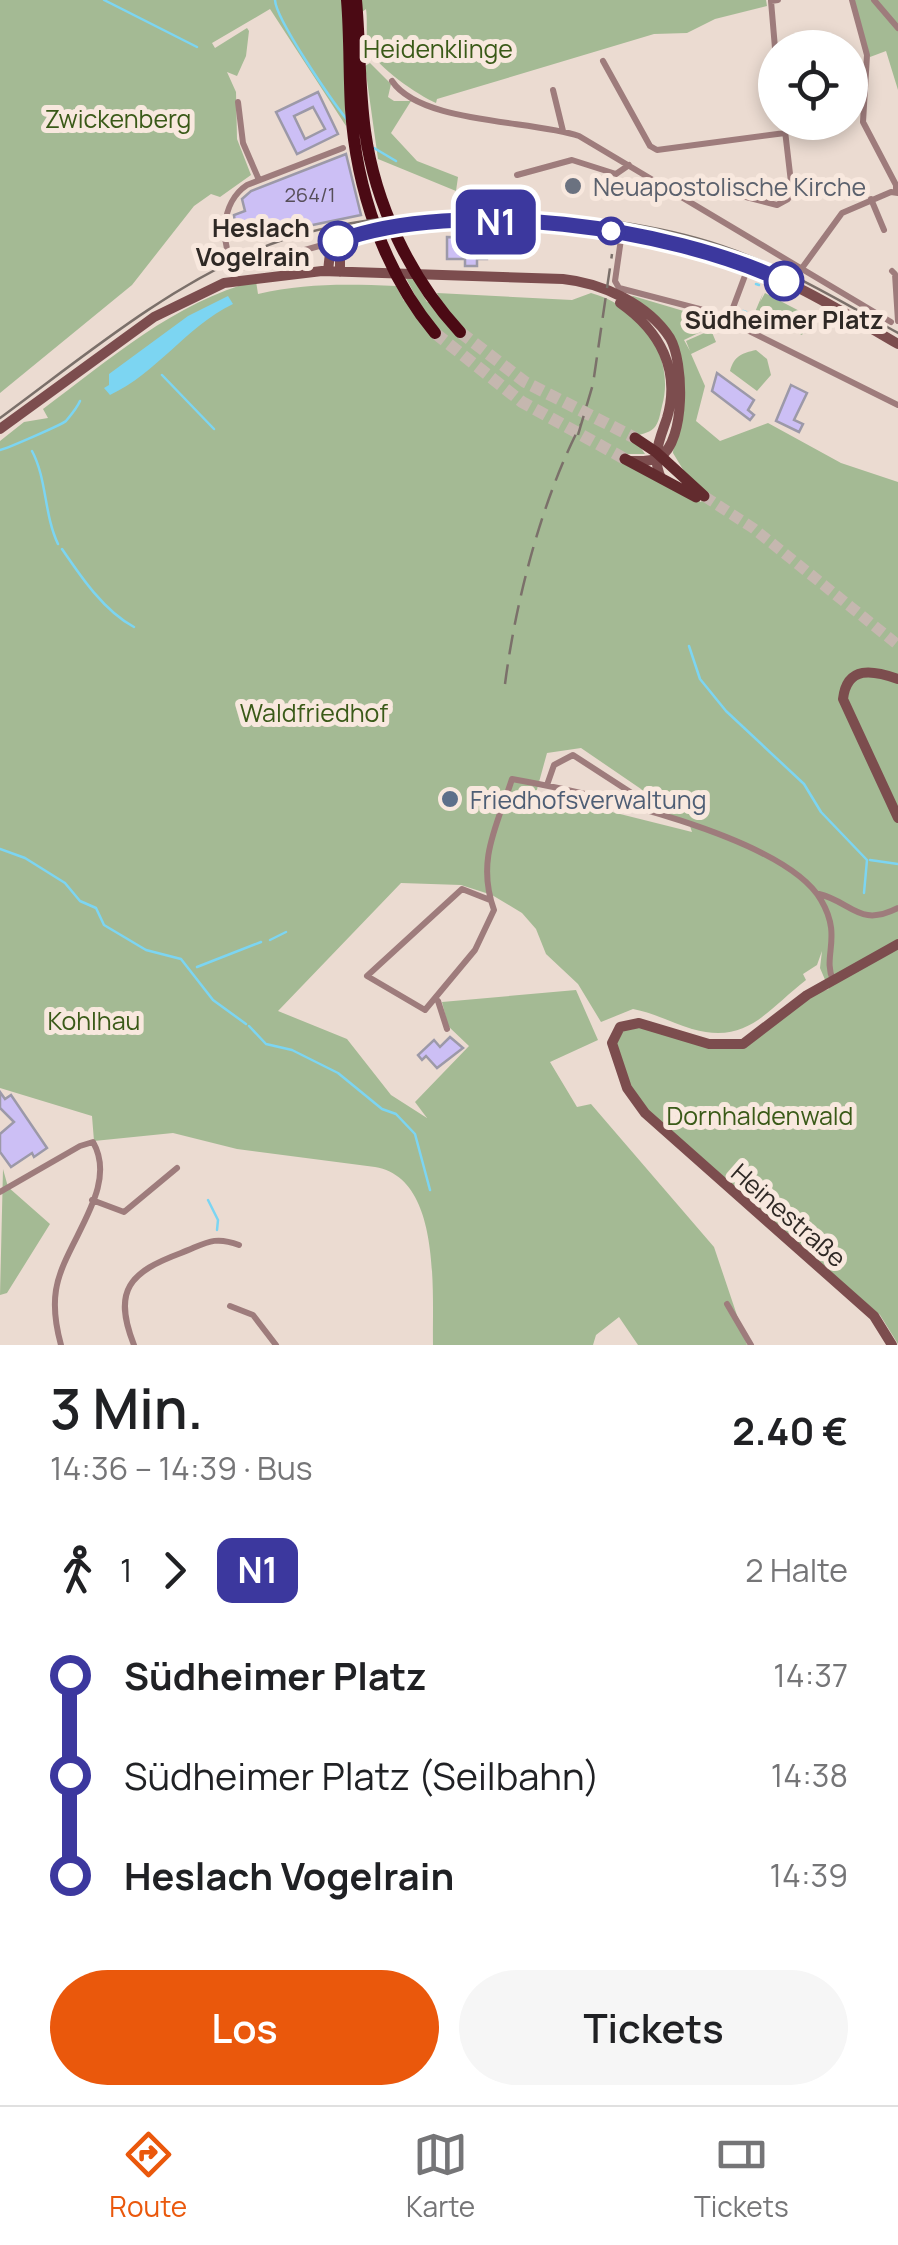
<!DOCTYPE html>
<html lang="de">
<head>
<meta charset="utf-8">
<style>
  :root { --surface:#fff; --page:#f6f6f6; --text:#202124; --muted:#757577; --line:#e0e0e0; --accent:#ea580c }
  body { margin:0; font-family:Manrope,sans-serif; background:var(--page); color:var(--text); height:100vh; display:flex; flex-direction:column; font-size:38px; white-space:nowrap }
  * { box-sizing:border-box; margin:0 }
  p { font-size:32px; color:var(--muted) }
  .icon { flex:none; width:55px; height:55px; fill:none; stroke:currentColor; stroke-width:2; stroke-linecap:round; stroke-linejoin:round }
  .map { position:relative; height:1345px; overflow:hidden }
  .sheet { display:flex; flex-direction:column; background:var(--surface); flex:1 }
  .sheet>* { flex:none }
  .badge { padding:0 20px; border-radius:15px; font-size:35px; line-height:65px }
  .controls { position:absolute; left:758px; top:30px; display:grid; gap:20px }
  .controls a { display:grid; place-items:center; width:110px; height:110px; border-radius:50%; background:var(--surface); box-shadow:0 5px 15px #0003; font-size:50px }
  .map>.badge { position:absolute; translate:-50% -50%; box-shadow:0 0 0 5px #fff }
  .legs { display:flex; align-items:center; gap:15px; height:110px; padding:0 50px; font-size:32px }
  .legs p { margin-inline-start:auto }
  .summary { display:flex; align-items:center; justify-content:space-between; height:170px; padding:0 50px }
  h1 { font-size:55px; font-weight:600; line-height:75px }
  .cta { display:flex; gap:20px; margin-top:auto; padding:20px 50px }
  .cta a { flex:1; height:115px; border-radius:60px; background:var(--accent); color:#fff; font-size:40px; font-weight:600; line-height:115px; text-align:center }
  .cta a+a { background:var(--page); color:var(--text) }
  ul { padding:0 50px; list-style:none }
  li { display:flex; align-items:center; gap:35px; height:100px; font-size:38px }
  li i { display:grid; place-items:center; width:15px; height:100%; margin:0 12px; background:currentColor }
  li i::after { content:''; width:25px; height:25px; margin:-12px; border:8px solid; border-radius:50%; background:var(--surface) }
  li p { margin-inline-start:auto }
  li:first-child i { background:linear-gradient(#0000 50%,currentColor 0) }
  li:last-child i { background:linear-gradient(currentColor 50%,#0000 0) }
  .tab-bar { display:flex; justify-content:space-around; align-items:center; height:140px; border-top:2px solid var(--line); background:var(--surface); font-size:28px; color:var(--muted) }
  .tab-bar a { display:grid; justify-items:center; gap:5px }
  .tab-bar .on { color:var(--accent) }
  .map>svg:first-child { display:block }
  .green { fill:#a4ba94; fill-rule:evenodd }
  .water { fill:#7cd5f2 }
  .lines { fill:none; stroke-linecap:round; stroke-linejoin:round }
  .stream { stroke:#7cd5f2; stroke-width:2.5 }
  .building { fill:#ccbff5; stroke:#9c99a8; stroke-width:2.5; fill-rule:evenodd }
  .primary-tunnel { stroke:#c5b7af; stroke-width:11; stroke-dasharray:11 5.5; stroke-linecap:butt }
  .highway-tunnel { stroke:#c5b7af; stroke-width:12; stroke-dasharray:12 6; stroke-linecap:butt }
  .street { stroke:#9e7c7c; stroke-width:6 }
  .secondary { stroke:#7c4d4e; stroke-width:10 }
  .primary { stroke:#622b2e; stroke-width:11 }
  .highway { stroke:#4b0a14; stroke-width:12 }
  .tram { stroke:#7b706a; stroke-width:2.5 }
  .rail { stroke:#7b706a; stroke-width:2.5; stroke-dasharray:20 10; stroke-linecap:butt }
  .line-1-casing { stroke:#fff; stroke-width:22 }
  .line-1 { stroke:#3c389e; stroke-width:15 }
  .worship-dot { fill:#6b7280; stroke:#f8e8de; stroke-width:4 }
  .stop-1-dot { fill:#fff; stroke:#3c389e; stroke-width:5 }
  .service-dot { fill:#5c6f8a; stroke:#f8e8de; stroke-width:4 }
  .labels { text-anchor:middle; dominant-baseline:central; stroke-width:10; stroke-linejoin:round; paint-order:stroke }
  .number-label { font-size:20px; fill:#564e59 }
  .park-label { font-size:25px; fill:#3a5a18; stroke:#f8e8de }
  .worship-label { font-size:25px; fill:#5b616d; stroke:#f8e8de; text-anchor:start }
  .stop-label { font-size:25px; font-weight:bold; fill:#2f2925; stroke:#f8e8de; text-anchor:end }
  .service-label { font-size:25px; fill:#4e5e75; stroke:#f8e8de; text-anchor:start }
  .street-label { font-size:25px; fill:#2f2925; stroke:#f8e8de }
</style>
</head>
<body>
<div class="map">
<svg width="898" height="1345" viewBox="0 0 898 1345">
  <rect width="100%" height="100%" fill="#ebdbd1"/>
  <path class="green" d="M0,0h766l1,6 -52,13 -28,14 -33,1 -217,65 -1,4c-18,-8 -59,-35 -67,-55 -4,-11 -1,-27 -3,-39l-23,17 3,100 -76,-117 -58,34 3,5 32,-20 2,3 -3,25 -9,20 -10,-4 9,20 1,47 14,36 -31,22 -9,-3 -17,12 -62,79 -132,108z
    M854,0h44v90l-12,-39 -16,6z
    M370,63l21,21 -3,13 6,4h17l-20,32 26,28 41,16 -2,14 -78,-32 -13,-93z
    M406,278h7l14,24 14,1 -4,-10 135,7 19,-7c49,13 85,63 71,113 -2,8 -3,17 -8,22 -6,6 -14,5 -20,10l11,16h-18l-1,11 75,37 4,-8 -15,-13 -17,-28c5,-72 31,-110 -44,-155l4,-2 81,24 -1,6 -29,14 6,11 -4,-10 25,-11 5,12 -25,12 14,32 -9,35 24,20 48,-18 73,40 57,19v862l-18,-29 -226,-193c-21,-22 -47,-56 -40,-89l17,-10 101,23 23,-8 41,-38 33,-11 -9,-21 2,-17 -5,14 -14,9 3,6c-40,31 -59,65 -114,49 -20,-6 -38,-16 -59,-20l-32,13 -23,-38 -32,-30 -10,-25 -14,-16 -30,-18 -31,-10 -60,-2 -123,128 69,28 44,56 36,23 -12,-16 54,-56 -21,-20 -6,-24 134,-12 22,50 -48,22 27,45 14,-3 123,143 33,98h-109l-19,-28 -23,18 -3,10h-160c-1,-52 9,-167 -58,-178l-138,-18 -64,-16 -79,8 -2,-25 -92,-28v-647l24,-19 24,-4 -5,-9c65,-48 132,-108 213,-128l2,13c47,-11 89,-10 138,-8l8,15h14zM581,748l60,41 21,22 27,12 3,9 -156,-39 11,-40z
    M763,293l-3,9 5,-9 46,24 -9,18 -47,-23z
    M756,350l11,9 4,16 -14,16 -27,-20c4,-15 12,-18 26,-21z
    M3,1169l5,18 42,37 -43,69 -7,2z"/>
  <path class="water" d="M228,296l5,8c-47,23 -76,69 -123,91l-6,-7 5,-3v-11l79,-58z"/>
  <g class="lines">
    <path class="stream" d="M104,0l93,47
      M275,0c1,20 57,101 73,121
      M374,148l22,13
      M756,284l3,1
      M743,311l3,1
      M162,375l52,54
      M0,450c6,-1 61,-25 66,-29 5,-6 11,-13 14,-20
      M32,451c15,28 12,64 26,93
      M62,549c19,28 42,62 72,78
      M689,646l11,33 26,32 78,73 17,28 46,48 -3,33
      M0,849l25,9 40,25 15,18 16,7 8,17 42,25 35,9 32,41 33,24
      M870,860l28,4
      M270,940l16,-8
      M197,967l64,-25
      M249,1026l17,18 26,6 46,23 44,36 14,5 19,20 15,56
      M208,1200l10,20 -1,10"/>
  </g>
  <path class="building" d="M318,92l20,42 -41,20 -21,-42zM313,107l12,22 -20,10 -11,-23z
    M346,154l15,61 -63,13 -17,2 -1,-6 -44,10 -2,-19 11,-4 -3,-12 9,-8z
    M447,237l41,1 -1,21h-10v7h-12v-7h-18z
    M717,373l37,27 -6,10 6,5 -4,5 -38,-29z
    M791,385l16,8 -13,27 9,4 -4,8 -23,-11z
    M450,1037l13,11 -26,20 -11,-12 -4,4 -4,-5 16,-15 6,7z
    M0,1092l5,7 6,-4 36,53 -13,9 -2,-4 -21,14 -11,-15v-18l14,-12 -14,-14z"/>
  <g class="lines">
    <path class="primary-tunnel" d="M704,496l49,32 145,117"/>
    <path class="highway-tunnel" d="M460,332l65,50 110,56
      M435,333l87,69 103,57"/>
    <path class="street" d="M852,0l15,55 -4,67 33,63v7
      M874,0l24,28
      M775,48l-4,-47 7,-1
      M603,61l47,85 7,4 128,-17
      M392,81c29,43 140,39 187,55l312,186
      M553,90l10,41
      M238,102l5,41 16,37
      M517,175l55,-15 44,14 13,-9
      M685,198l3,-6 31,-2 58,15 11,-6 4,-8 -8,-69
      M871,199l13,31
      M622,232l-7,49 4,7 92,24 187,93
      M334,249l-15,-3 -82,23c-19,-24 -16,-67 10,-84l96,-37
      M802,268l40,-55 49,-21 7,1
      M892,271l3,3 3,47
      M728,321l21,-56
      M547,785l7,-20 19,-10 74,48 6,9
      M819,894c33,8 40,34 79,14
      M490,900l-28,-11 -95,87 58,34 50,-60 19,-40c-18,-50 3,-84 18,-131 73,13 272,57 309,121 22,37 1,56 12,80
      M438,1001l9,28
      M0,1192l80,-46 13,-4c27,47 -30,101 -37,148 -3,19 0,37 5,55
      M92,1200l32,12 53,-44
      M727,1304l24,41
      M230,1306l23,9 23,30
      M134,1345c-22,-55 -4,-73 47,-92 24,-9 32,-18 58,-8"/>
    <path class="secondary" d="M328,271l2,-18 9,-13c126,-26 265,-27 388,17 61,21 116,55 171,87
      M340,272v-21l13,-11
      M620,303c40,28 61,67 47,115 -7,21 -16,38 -6,60
      M0,429l154,-112 70,-34 98,-12 241,8c39,4 85,25 107,59 14,24 16,102 -10,119 -9,5 -20,4 -30,4
      M898,679c-25,-9 -51,-14 -55,20l55,119
      M892,1345l-18,-29 -229,-203 -18,-25 -15,-45 8,-16 19,-4 70,21h34l64,-49 91,-51"/>
    <path class="primary" d="M635,438l21,14 48,44
      M625,459l71,38"/>
    <path class="highway" d="M347,0c3,36 2,73 4,109 5,79 33,163 84,224
      M356,0c4,44 3,88 9,131 10,73 45,147 95,201"/>
    <path class="tram" d="M0,418c83,-61 164,-129 259,-169 120,-51 340,-45 463,-3 62,21 118,55 176,87"/>
    <path class="rail" d="M578,435l15,-51 19,-130
      M505,684c11,-85 37,-185 76,-260"/>
  </g>
  <g class="lines">
    <defs>
      <path id="line-1" d="M338,241c122,-44 330,-14 446,40"/>
    </defs>
    <use href="#line-1" class="line-1-casing"/>
    <use href="#line-1" class="line-1"/>
  </g>
  <circle class="worship-dot" cx="573" cy="186" r="10"/>
  <g class="stop-1-dot">
    <circle cx="611" cy="231" r="12"/>
    <circle cx="338" cy="241" r="18"/>
    <circle cx="784" cy="281" r="18"/>
  </g>
  <circle class="service-dot" cx="450" cy="799" r="10"/>
  <g class="labels">
    <g class="number-label">
      <text x="310" y="194">264/1</text>
    </g>
    <g class="park-label">
      <text x="438" y="48">Heidenklinge</text>
      <text x="118" y="118">Zwickenberg</text>
      <text x="314" y="712">Waldfriedhof</text>
      <text x="94" y="1020">Kohlhau</text>
      <text x="760" y="1115">Dornhaldenwald</text>
    </g>
    <g class="worship-label">
      <text x="593" y="186">Neuapostolische Kirche</text>
    </g>
    <g class="stop-label">
      <text x="310" y="227">Heslach<tspan x="310" dy="29">Vogelrain</tspan></text>
      <text x="784" y="319" text-anchor="middle">Südheimer Platz</text>
    </g>
    <g class="service-label">
      <text x="470" y="799">Friedhofsverwaltung</text>
    </g>
    <g class="street-label">
      <text transform="translate(789 1215) rotate(41)">Heinestraße</text>
    </g>
  </g>
</svg>
<div class="controls">
<a><svg class="icon" aria-label="locate" viewBox="0 0 24 24"><circle cx="12" cy="12" r="6"/><path d="M12 2v4M12 18v4M2 12h4M18 12h4"/></svg></a>
</div>
<b class="badge" style="left:496px;top:222px;background:#3c389e;color:#fff">N1</b>
</div>
<section class="sheet">
<div class="summary"><div><h1>3 Min.</h1><p>14:36 – 14:39 · Bus</p></div><b>2.40 €</b></div>
<div class="legs"><svg class="icon" aria-label="walk" viewBox="0 0 24 24"><circle cx="13" cy="4" r="2"/><path d="M13 8l-2 6 4 7M11 14l-3 7M7 12l3-4h3l4 4"/></svg>1<svg class="icon" aria-label="forward" viewBox="0 0 24 24"><path d="M9 5l7 7-7 7"/></svg><b class="badge" style="background:#3c389e;color:#fff">N1</b><p>2 Halte</p></div>
<ul>
<li><i style="color:#3c389e"></i><b>Südheimer Platz</b><p>14:37</p></li>
<li><i style="color:#3c389e"></i><span>Südheimer Platz (Seilbahn)</span><p>14:38</p></li>
<li><i style="color:#3c389e"></i><b>Heslach Vogelrain</b><p>14:39</p></li>
</ul>
<div class="cta"><a>Los</a><a>Tickets</a></div>
</section>
<nav class="tab-bar">
<a class="on"><svg class="icon" aria-label="directions" viewBox="0 0 24 24"><path d="M12 3l9 9-9 9-9-9zM9 14v-3h6M13 9l2 2-2 2"/></svg>Route</a>
<a><svg class="icon" aria-label="map" viewBox="0 0 24 24"><path d="M3 6l6-2 6 2 6-2v14l-6 2-6-2-6 2zM9 4v14M15 6v14"/></svg>Karte</a>
<a><svg class="icon" aria-label="tickets" viewBox="0 0 24 24"><path d="M3 7h18v10H3zM15 7v10"/></svg>Tickets</a>
</nav>
</body>
</html>
